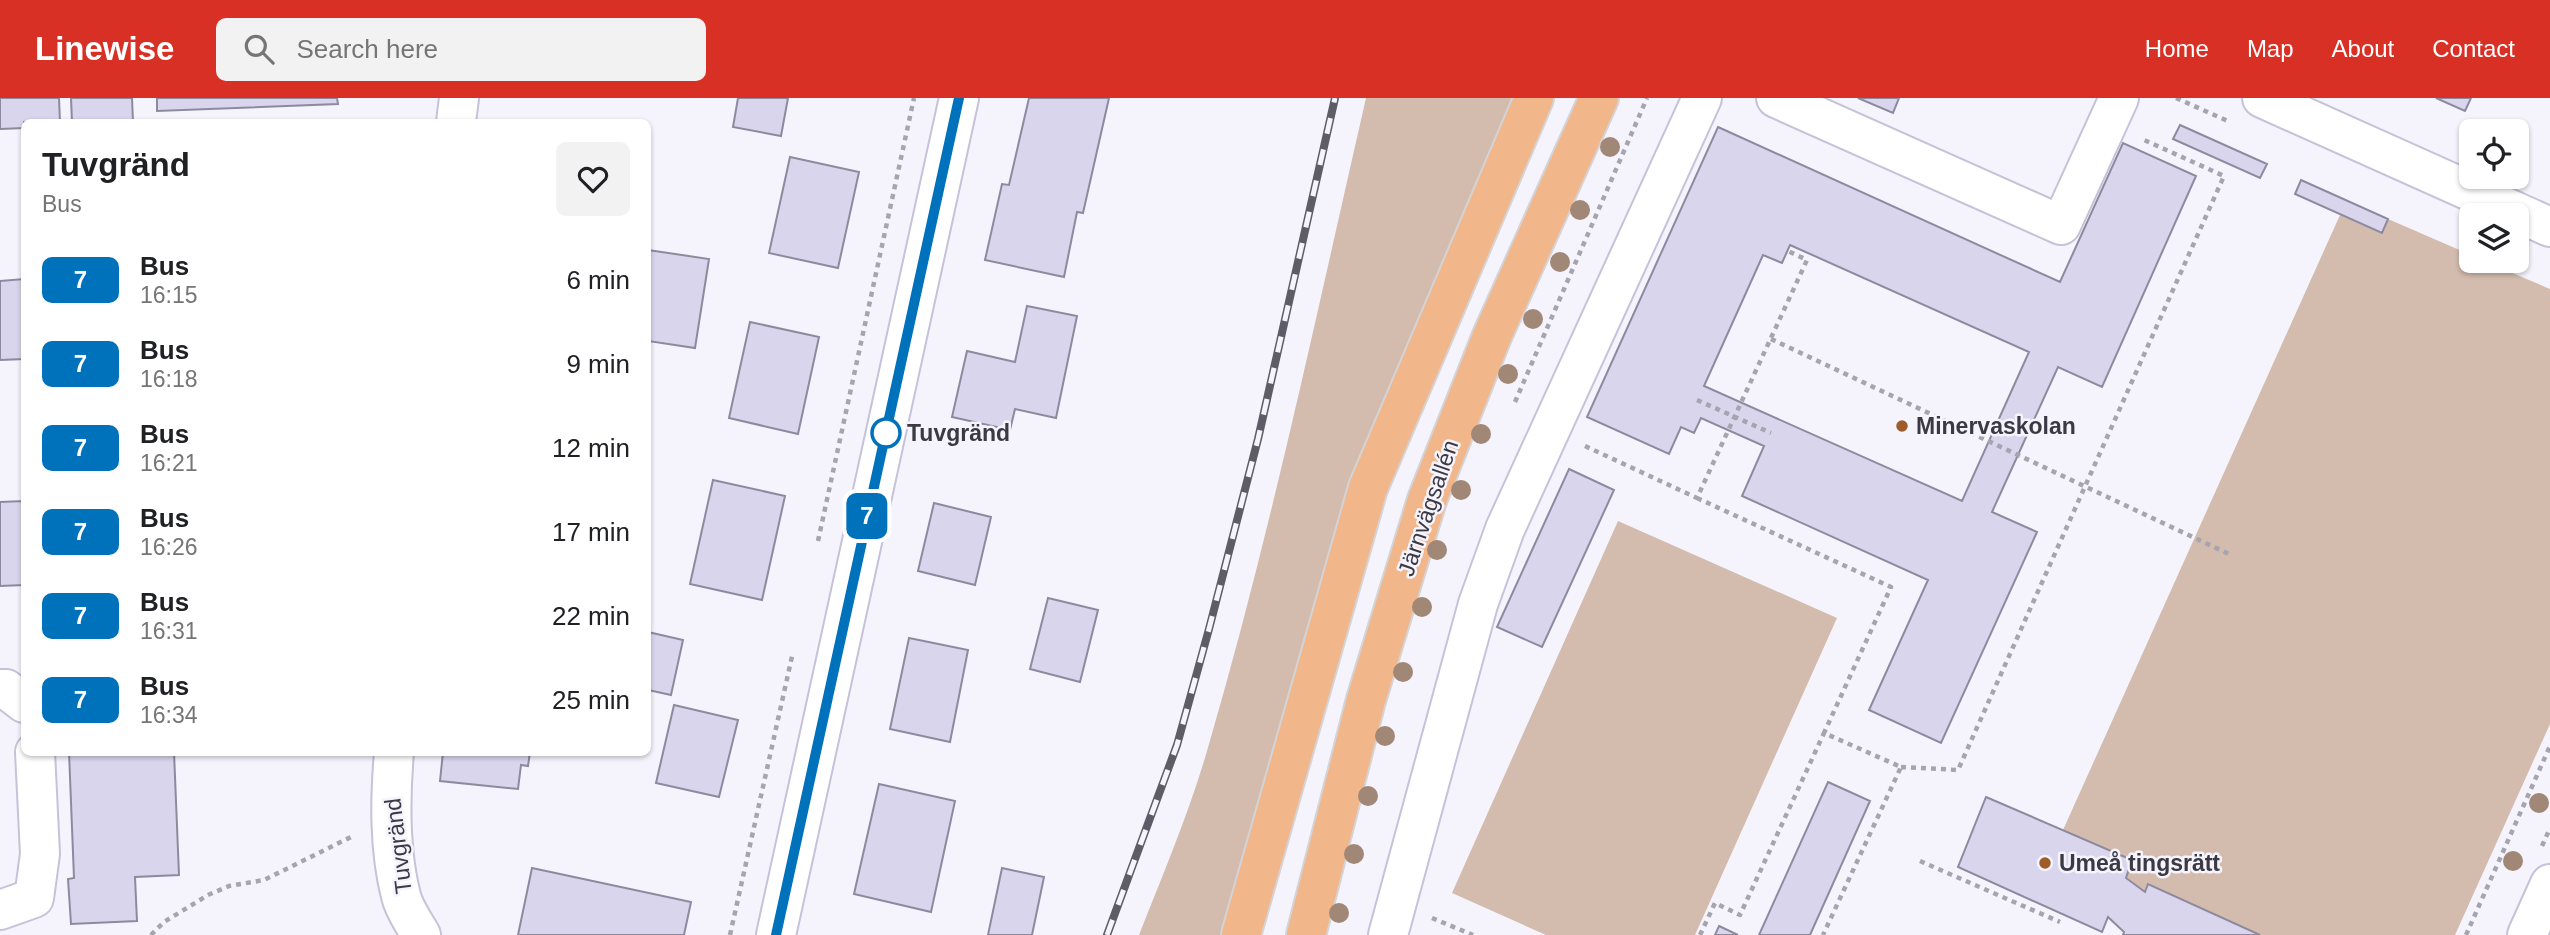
<!DOCTYPE html>
<html lang="en">
<head>
<meta charset="utf-8">
<style>
  :root { --surface:#fff; --page:#f2f2f2; --text:#202124; --muted:#757577; --accent:#d93025 }
  body { margin:0; font-family:Arial,sans-serif; background:var(--page); color:var(--text); height:100vh; display:flex; flex-direction:column; font-size:26px; white-space:nowrap }
  * { box-sizing:border-box; margin:0 }
  p { font-size:23px; color:var(--muted) }
  .icon { flex:none; width:38px; height:38px; fill:none; stroke:currentColor; stroke-width:2; stroke-linecap:round; stroke-linejoin:round }
  .map { position:relative; flex:1; overflow:hidden }
  .details { position:absolute; left:21px; top:21px; width:630px; height:637px; display:flex; flex-direction:column; background:var(--surface); border-radius:10px; box-shadow:0 2px 5px #0004 }
  .details>* { flex:none }
  .badge { padding:0 14px; border-radius:10px; font-size:24px; line-height:46px }
  .fabs { position:absolute; left:2459px; top:21px; display:grid; gap:14px }
  .fabs a { display:grid; place-items:center; width:70px; height:70px; border-radius:10px; background:var(--surface); box-shadow:0 2px 5px #0004; font-size:35px }
  .map>.badge { position:absolute; translate:-50% -50%; box-shadow:0 0 0 4px #fff }
  .round { display:grid; place-items:center; flex:none; width:74px; height:74px; border-radius:10px; background:var(--page) }
  .summary { display:flex; align-items:center; justify-content:space-between; height:119px; padding:0 21px }
  h1 { font-size:33px; font-weight:700; line-height:52px }
  ul { padding:0; list-style:none }
  li { display:flex; align-items:center; gap:21px; height:84px; padding:0 21px }
  li div { flex:1 }
  li b { display:block; font-size:26px }
  li em { font-style:normal }
  li .badge { min-width:77px; font-weight:700; text-align:center }
  header { display:flex; align-items:center; gap:42px; box-sizing:border-box; height:98px; padding:0 35px; background:var(--accent); color:#fff }
  header strong { font-size:33px }
  nav { display:flex; gap:38px; margin-inline-start:auto; font-size:24px }
  .search { width:490px; height:63px; background:var(--page); display:flex; align-items:center; gap:18px; box-sizing:border-box; padding:0 24px; border-radius:10px; color:var(--muted); font-size:26px }
  .map>svg:first-child { display:block }
  .green { fill:#d3bcae }
  .building { fill:#d9d5ed; stroke:#8d8a9f; stroke-width:2; fill-rule:evenodd }
  .lines { fill:none; stroke-linecap:round; stroke-linejoin:round }
  .minor-casing { stroke:#c5c2d9; stroke-width:42 }
  .major-casing { stroke:#d4d3d6; stroke-width:42 }
  .path { stroke:#a6a4ae; stroke-width:4.5; stroke-dasharray:5 5; stroke-linecap:butt }
  .minor { stroke:#fff; stroke-width:38 }
  .major { stroke:#f1b689; stroke-width:38 }
  .rail-casing { stroke:#5e5c66; stroke-width:8 }
  .rail { stroke:#f5f4fd; stroke-width:5; stroke-dasharray:16; stroke-linecap:butt }
  .tree { fill:#a18775 }
  .line-casing { stroke:#fff; stroke-width:16 }
  .line { stroke:#0072bc; stroke-width:10 }
  .poi-dot { fill:#9f5c2b; stroke:#f5f4fd; stroke-width:2.5 }
  .stop-dot { fill:#fff; stroke:#0072bc; stroke-width:3.5 }
  .labels { text-anchor:middle; dominant-baseline:central; stroke-width:5; stroke-linejoin:round; paint-order:stroke }
  .poi-label { font-size:23px; font-weight:bold; fill:#3b3943; stroke:#f5f4fd; text-anchor:start }
  .stop-label { font-size:23px; font-weight:bold; fill:#3b3943; stroke:#f5f4fd; text-anchor:start }
  .street-label { font-size:23px; fill:#3b3943; stroke:#f5f4fd }
</style>
</head>
<body>
<header>
<strong>Linewise</strong>
<div class="search"><svg class="icon" aria-label="search" viewBox="0 0 24 24"><circle cx="10" cy="10" r="6"/><path d="M15 15l6 6"/></svg>Search here</div>
<nav><a>Home</a><a>Map</a><a>About</a><a>Contact</a></nav>
</header>
<div class="map">
<svg width="2550" height="837" viewBox="0 0 2550 837">
  <rect width="100%" height="100%" fill="#f5f4fd"/>
  <path class="green" d="M1366,0h168l-93,221 -200,616h-102c24,-61 50,-122 68,-184 63,-215 109,-435 159,-653z
    M2340,117l41,18 7,-14 83,36v6h13l66,28v435l-95,211h-195l-112,-51 -3,8 -19,-14 6,-18 -69,-30z
    M1618,423l219,97 -142,317h-149l-94,-42z"/>
  <path class="building" d="M0,0h59l1,24h-36v6l-24,1z
    M71,0h61l1,24h-61z
    M157,0h180l1,6 -181,7z
    M738,0h50l-7,38 -48,-9z
    M1029,0h80l-26,115 -6,-1 -13,65 -79,-17 17,-76 7,1z
    M1858,0h41l-6,15z
    M2436,0h35l-6,13z
    M2180,27l87,39 -7,14 -87,-39z
    M1718,29l342,155 63,-139 73,33 -94,211 -44,-20 -66,145 45,20 -96,211 -72,-33 59,-130 -186,-84 22,-50 -63,-28 -7,15 -13,-6 -12,27 -82,-37zM1790,147l239,107 -67,149 -258,-115 59,-131 19,8z
    M790,59l69,15 -21,96 -69,-15z
    M2301,82l87,39 -6,14 -87,-39z
    M648,152l61,9 -14,89 -47,-7z
    M24,181v80l-24,1v-79z
    M1027,208l50,10 -21,102 -41,-9 -5,21 -58,-13 15,-66 48,11z
    M750,224l69,15 -21,97 -69,-16z
    M1569,371l45,21 -72,157 -45,-20z
    M713,382l72,16 -23,104 -72,-16z
    M24,403v84l-24,1v-84z
    M934,405l57,14 -16,68 -57,-14z
    M1048,500l50,12 -18,72 -50,-13z
    M648,534l35,8 -12,55 -23,-5z
    M909,540l59,12 -18,92 -60,-13z
    M674,607l64,15 -19,77 -63,-14z
    M69,654h105l5,123 -44,2 2,44 -66,3 -3,-45 6,-1z
    M443,654h87l-2,14 -7,-1 -3,24 -78,-8z
    M1828,684l42,19 -60,134h-51z
    M879,686l76,17 -24,111 -77,-18z
    M1986,699l146,63 -6,18 19,14 3,-8 112,51h-137l1,-3 -16,-15 -6,15 -144,-65z
    M532,770l159,34 -7,33h-166z
    M1002,770l42,9 -12,58h-44z
    M1719,828l19,9h-23z"/>
  <g class="lines">
    <defs>
      <path id="minor" d="M1776,0l285,127 58,-127
        M2262,0l288,129
        M456,24l3,-24
        M0,591h6l18,14
        M394,654c-4,47 -5,97 7,144 3,13 13,27 20,39
        M0,812l34,-12 6,-44 -5,-102
        M776,837l183,-837
        M1388,837l90,-331 27,-75 197,-431
        M2527,837l23,-51"/>
      <path id="major" d="M1241,837l127,-447 166,-390
        M1306,837l60,-235 61,-200 65,-164 107,-238"/>
    </defs>
    <use href="#minor" class="minor-casing"/>
    <use href="#major" class="major-casing"/>
    <path class="path" d="M2176,0l54,24
      M1771,241l458,215
      M1697,302l74,33
      M1515,304l132,-304
      M1585,348l112,52 110,-238 -19,-9
      M1697,400l194,89 -67,146 77,34 -78,168
      M818,443l96,-443
      M1901,669l57,3 266,-594 -82,-37
      M2542,748l8,-18
      M1920,763l140,61
      M1432,820l41,17
      M151,837l13,-13 44,-27 21,-9 35,-6 89,-44
      M730,837l63,-283
      M1700,837l15,-32 25,12 84,-182
      M2466,837l84,-189"/>
    <use href="#minor" class="minor"/>
    <use href="#major" class="major"/>
    <defs>
      <path id="rail" d="M1107,837l70,-190 32,-116 49,-190 77,-341"/>
    </defs>
    <use href="#rail" class="rail-casing"/>
    <use href="#rail" class="rail"/>
  </g>
  <g class="tree">
    <circle cx="1610" cy="49" r="10"/>
    <circle cx="1580" cy="112" r="10"/>
    <circle cx="1560" cy="164" r="10"/>
    <circle cx="1533" cy="221" r="10"/>
    <circle cx="1508" cy="276" r="10"/>
    <circle cx="1481" cy="336" r="10"/>
    <circle cx="1461" cy="392" r="10"/>
    <circle cx="1437" cy="452" r="10"/>
    <circle cx="1422" cy="509" r="10"/>
    <circle cx="1403" cy="574" r="10"/>
    <circle cx="1385" cy="638" r="10"/>
    <circle cx="1368" cy="698" r="10"/>
    <circle cx="2539" cy="705" r="10"/>
    <circle cx="1354" cy="756" r="10"/>
    <circle cx="2513" cy="763" r="10"/>
    <circle cx="1339" cy="815" r="10"/>
  </g>
  <g class="lines">
    <defs>
      <path id="line" d="M776,837l183,-837"/>
    </defs>
    <use href="#line" class="line-casing"/>
    <use href="#line" class="line"/>
  </g>
  <g class="poi-dot">
    <circle cx="1902" cy="328" r="7"/>
    <circle cx="2045" cy="765" r="7"/>
  </g>
  <circle class="stop-dot" cx="886" cy="335" r="14"/>
  <g class="labels">
    <g class="poi-label">
      <text x="1916" y="328">Minervaskolan</text>
      <text x="2059" y="765">Umeå tingsrätt</text>
    </g>
    <g class="stop-label">
      <text x="907" y="335">Tuvgränd</text>
    </g>
    <g class="street-label">
      <text transform="translate(1428 410) rotate(-71)">Järnvägsallén</text>
      <text transform="translate(398 748) rotate(-97)">Tuvgränd</text>
    </g>
  </g>
</svg>
<div class="fabs">
<a><svg class="icon" aria-label="locate" viewBox="0 0 24 24"><circle cx="12" cy="12" r="6"/><path d="M12 2v4M12 18v4M2 12h4M18 12h4"/></svg></a>
<a><svg class="icon" aria-label="layers" viewBox="0 0 24 24"><path d="M12 4l9 5-9 5-9-5zM3 14l9 5 9-5"/></svg></a>
</div>
<b class="badge" style="left:867px;top:418px;background:#0072bc;color:#fff">7</b>
<section class="details">
<div class="summary"><div><h1>Tuvgränd</h1><p>Bus</p></div><a class="round"><svg class="icon" aria-label="heart" viewBox="0 0 24 24"><path d="M12 20l-8-8c-3-5 5-10 8-4 3-6 11-1 8 4z"/></svg></a></div>
<ul>
<li><span class="badge" style="background:#0072bc;color:#fff">7</span><div><b>Bus</b><p>16:15</p></div><em>6 min</em></li>
<li><span class="badge" style="background:#0072bc;color:#fff">7</span><div><b>Bus</b><p>16:18</p></div><em>9 min</em></li>
<li><span class="badge" style="background:#0072bc;color:#fff">7</span><div><b>Bus</b><p>16:21</p></div><em>12 min</em></li>
<li><span class="badge" style="background:#0072bc;color:#fff">7</span><div><b>Bus</b><p>16:26</p></div><em>17 min</em></li>
<li><span class="badge" style="background:#0072bc;color:#fff">7</span><div><b>Bus</b><p>16:31</p></div><em>22 min</em></li>
<li><span class="badge" style="background:#0072bc;color:#fff">7</span><div><b>Bus</b><p>16:34</p></div><em>25 min</em></li>
</ul>
</section>
</div>
</body>
</html>
